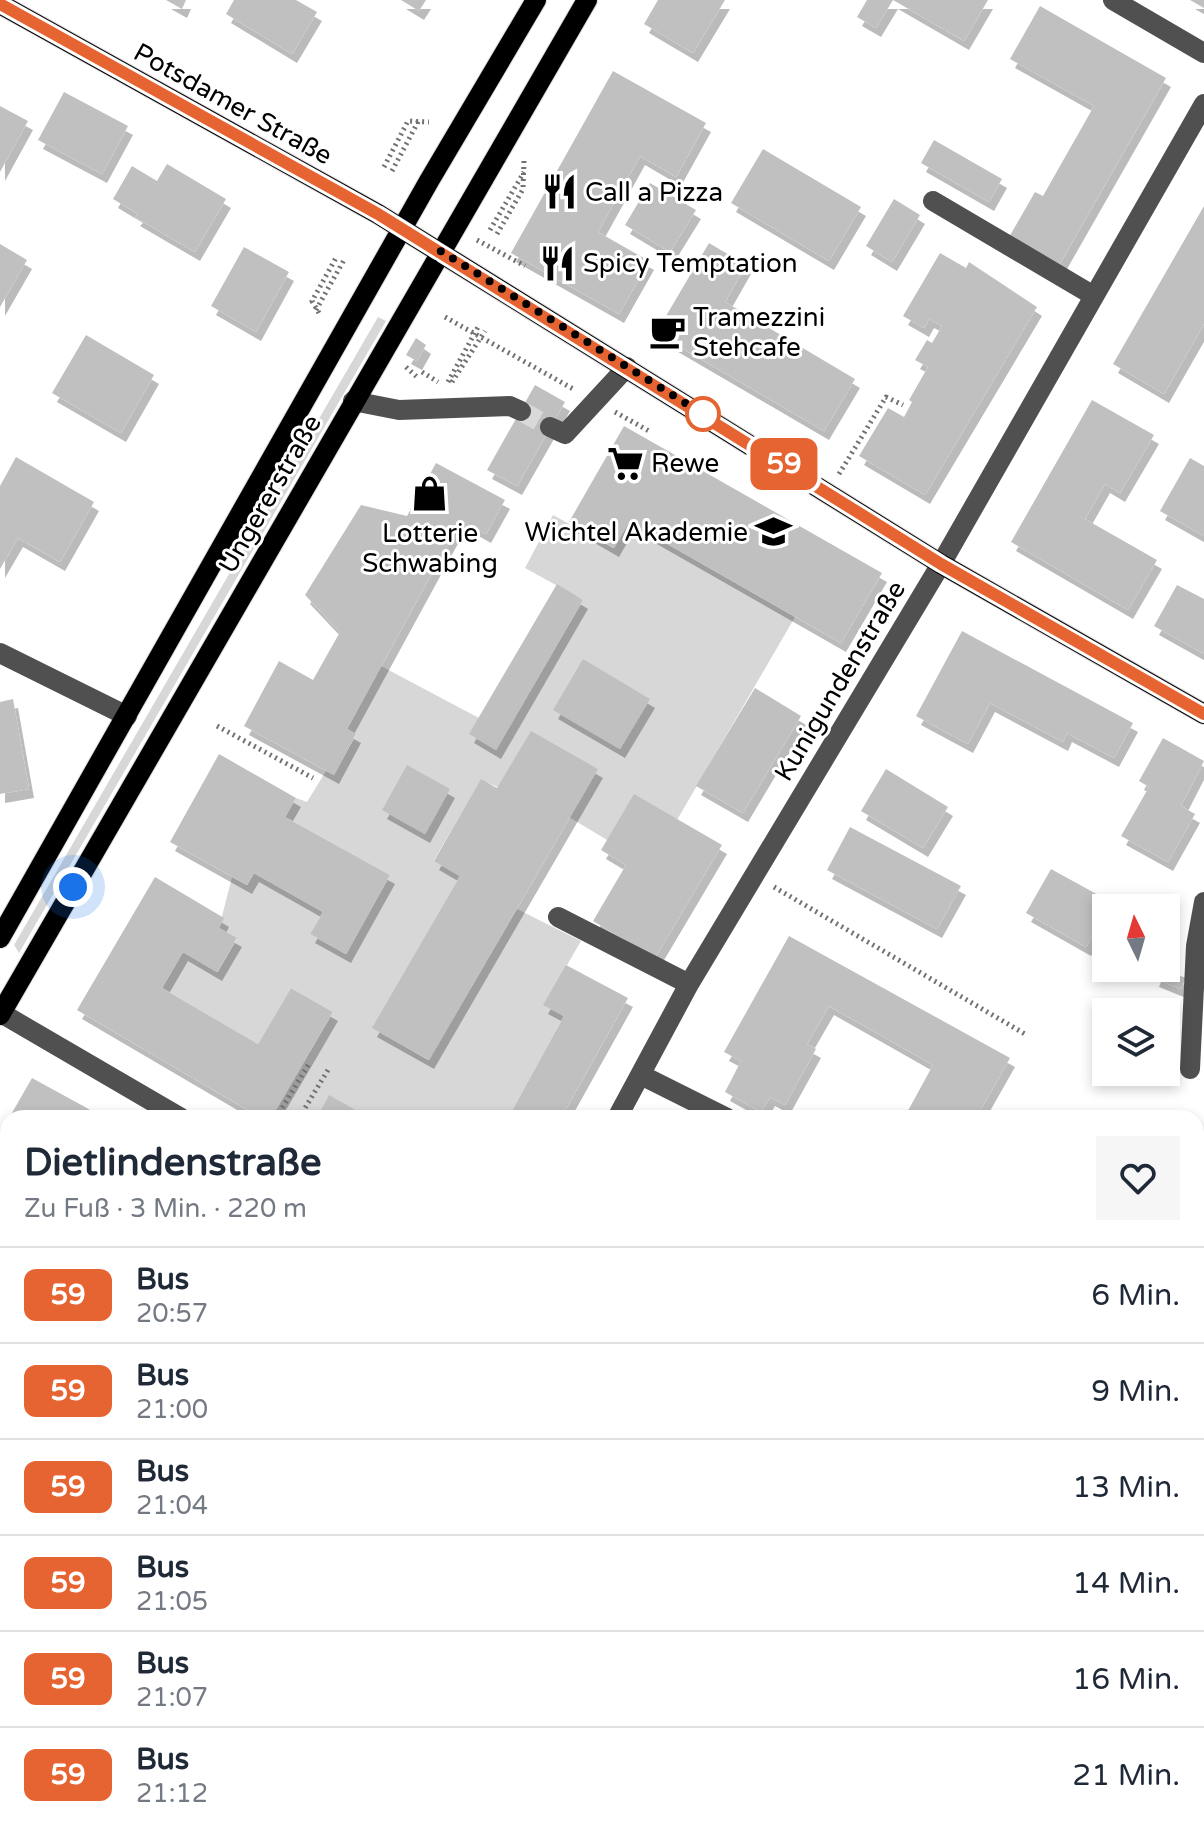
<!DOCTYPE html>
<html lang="de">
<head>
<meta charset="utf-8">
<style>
  :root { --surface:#fff; --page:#f6f6f7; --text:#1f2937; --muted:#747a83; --line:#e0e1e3 }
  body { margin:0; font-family:"Varela Round",sans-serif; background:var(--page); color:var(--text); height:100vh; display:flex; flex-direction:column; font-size:30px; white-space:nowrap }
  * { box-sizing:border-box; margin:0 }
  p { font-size:26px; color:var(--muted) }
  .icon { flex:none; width:44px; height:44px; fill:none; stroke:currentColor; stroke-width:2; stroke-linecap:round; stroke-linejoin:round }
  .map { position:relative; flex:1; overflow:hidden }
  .side { position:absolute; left:0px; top:1110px; width:1204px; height:730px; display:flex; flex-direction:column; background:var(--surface); border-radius:24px 24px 0 0; box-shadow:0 4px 12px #0003 }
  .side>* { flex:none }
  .badge { padding:0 16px; border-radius:12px; font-size:28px; line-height:52px }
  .needle { width:52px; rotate:355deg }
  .controls { position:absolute; left:1092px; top:894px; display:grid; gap:16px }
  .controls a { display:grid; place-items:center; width:88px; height:88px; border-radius:0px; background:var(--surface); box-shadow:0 4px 12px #0003; font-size:40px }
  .you { position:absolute; width:40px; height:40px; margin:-20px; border:6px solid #fff; border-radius:50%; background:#1a73e8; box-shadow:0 0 0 12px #1a73e833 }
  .map>.badge { position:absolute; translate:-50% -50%; box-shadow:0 0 0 4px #fff }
  .round { display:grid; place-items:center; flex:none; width:84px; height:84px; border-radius:0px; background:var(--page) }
  .summary { display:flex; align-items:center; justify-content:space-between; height:136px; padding:0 24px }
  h1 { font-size:38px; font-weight:700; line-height:60px }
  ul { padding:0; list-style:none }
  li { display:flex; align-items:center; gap:24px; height:96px; padding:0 24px; border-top:2px solid var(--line) }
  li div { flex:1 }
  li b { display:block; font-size:30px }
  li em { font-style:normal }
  li .badge { min-width:88px; font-weight:700; text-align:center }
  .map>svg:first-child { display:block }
  .green { fill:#d7d7d7 }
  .building { fill:#c0c0c0; filter:url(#shadow) }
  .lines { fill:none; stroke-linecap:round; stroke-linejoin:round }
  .minor-tunnel { stroke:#d9d9d9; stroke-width:20; stroke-dasharray:20 10; stroke-linecap:butt }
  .major-casing { stroke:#dbdbdb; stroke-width:22 }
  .path { stroke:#727272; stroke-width:5; stroke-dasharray:2 4; stroke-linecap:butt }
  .minor { stroke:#505050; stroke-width:20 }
  .major { stroke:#000; stroke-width:20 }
  .line-casing { stroke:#fff; stroke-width:18 }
  .line { stroke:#e66432; stroke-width:12 }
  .walk { stroke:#000; stroke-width:8; stroke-dasharray:0 14.4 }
  .stop-dot { fill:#fff; stroke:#e66432; stroke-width:4 }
  .labels { text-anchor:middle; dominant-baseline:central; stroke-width:6; stroke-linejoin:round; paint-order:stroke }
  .street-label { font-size:26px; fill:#000; stroke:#fff }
  .poi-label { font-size:26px; fill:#000; stroke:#fff; text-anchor:start }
</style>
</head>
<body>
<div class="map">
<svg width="1204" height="1839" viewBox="0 0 1204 1839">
  <defs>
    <filter id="shadow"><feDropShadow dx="5" dy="9" stdDeviation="0" flood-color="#0004"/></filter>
  </defs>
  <rect width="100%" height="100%" fill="#fff"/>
  <path class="green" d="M378,317l8,4 -367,632 -5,-8z
    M553,515l60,33 16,-26 166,95 -118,203 -70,20 -38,-23 -88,-37 -47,80 26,16 -87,152 55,32 89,-151 64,32 -37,64 20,11 -56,102h-138l-40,-22 -13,22h-46l62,-106 -42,-24 -33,56 -96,-56 21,-36 35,20 19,-33 -18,-11 13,-51 15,8 7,-12 69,39 -13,22 36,20 44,-79 -105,-58 11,-19 11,4 19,-31 8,3 22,-39 -9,-6 34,-63 98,52 -9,16 26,15 87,-149 -58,-32z
    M628,1832h86l-2,7h-54z"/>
  <path class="building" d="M166,0h20l-4,9z
    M234,0h62l21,12 -25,42 -66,-40z
    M401,0h25l-7,11z
    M658,0h67l-32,53 -49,-29z
    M867,0h121l-24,41 -71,-41 -17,28 -19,-11z
    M1190,0h14v8z
    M1040,6l126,72 -108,189 -50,-28 27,-47 8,4 51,-90 -84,-47z
    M613,71l93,52 -30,54 -36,-21 -42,76 51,29 -30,53 -108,-61z
    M64,92l64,34 -26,48 -64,-34z
    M0,106l28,15 -28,51z
    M934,140l68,39 -13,23 -68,-39z
    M763,149l98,58 -32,54 -98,-58z
    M167,164l59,35 -31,53 -60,-35 3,-3 -25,-15 19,-33 25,15z
    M650,183l46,27 -26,42 -45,-27z
    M894,199l26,16 -28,47 -26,-16z
    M1204,206v118l-40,70 -51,-30z
    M709,243l37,22 -21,37 130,77 -31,52 -168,-98z
    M0,244l27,16 -27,47z
    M244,247l45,25 -33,60 -45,-26z
    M940,253l26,15 3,-6 68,45 -112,188 -66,-39 29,-48 16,9 8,-15 -3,-2 19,-33 -13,-7 12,-20 5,3 10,-17 -13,-7 -5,9 -21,-12z
    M86,335l68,40 -33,58 -69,-40z
    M416,338l10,7 -9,16 -11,-6z
    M535,385l30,17 -48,84 -30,-16z
    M1092,400l62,35 -34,58 -15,-9 -20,35 72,41 -29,50 -117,-68z
    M624,426l258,147 -41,70 -212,-121 -15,26 -45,-26z
    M16,457l78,45 -34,60 -42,-24 -18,31v-83z
    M1190,458l14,8v70l-44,-25z
    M436,463l69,37 -19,34 -25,-14 -114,209 9,5 -22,41 -90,-49 35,-65 34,19 27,-48 -35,-37 56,-90 46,11z
    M557,584l26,16 -87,150 -27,-16z
    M1177,585l27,14v55l-50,-28z
    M962,631l171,92 -19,35 -47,-25 -4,9 -73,-39 -22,41 -52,-28z
    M583,659l67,40 -30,50 -67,-39z
    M755,688l46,28 -58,97 -47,-27z
    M13,699l16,90 -29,5v-92z
    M531,731l67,38 -169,291 -57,-32 88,-152 -26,-15 47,-82 16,9z
    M1163,738l41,23 -23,45 14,8 -27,48 -47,-26 28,-49 -10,-6z
    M219,754l77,44 -11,19 105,58 -44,79 -36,-20 13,-22 -69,-39 -7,12 -77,-43z
    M407,765l43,24 -25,45 -43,-24z
    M886,769l62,38 -25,41 -62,-37z
    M634,794l88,51 -67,113 -62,-37 33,-56 -25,-15z
    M850,827l111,59 -24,43 -110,-59z
    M1051,869l60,33 -25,45 -60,-34z
    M155,877l69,41 -5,10 18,10 -20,34 -34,-20 -21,36 96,56 33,-56 42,24 -62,106h-10l-184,-108z
    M789,936l221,122 -34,60h-72l29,-53 -104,-59 -22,38 9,5 -31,56 -15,-8 -9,15 -36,-20 16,-31 -17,-9z
    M566,965l62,33 -67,120h-53l56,-102 -21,-11z
    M1158,968l28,10 -5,11 -27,-11z
    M32,1078l53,29 19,11h-95z
    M329,1095l41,23h-53z
    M8,1120v110l-8,14v-110z
    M1204,1183v64l-8,-2v-41z
    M0,1245l8,4 -8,19z
    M1196,1293l8,3v39l-8,22z
    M7,1387h1v33l-8,-1z
    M1204,1394v62l-8,-5v-44z
    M0,1506l8,2v54l-8,-2z
    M1196,1606l8,1v59l-8,-1z
    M0,1641l8,2 -3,112 -5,-2z
    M0,1759l8,2v67l-8,-1z
    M43,1832h348l-1,7h-309z
    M836,1832h55l-1,7h-32z"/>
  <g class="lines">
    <path class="minor-tunnel" d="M521,411l29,16"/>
    <defs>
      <path id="major" d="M0,4l378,210 563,350 263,150
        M0,938l429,-757 107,-181
        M0,1015l587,-1015"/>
    </defs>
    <use href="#major" class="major-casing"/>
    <path class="path" d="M384,167l24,-46 21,1
      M392,171l27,-51
      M490,230l34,-58
      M497,234l26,-45 1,-28
      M477,240l48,26
      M316,310l28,-50
      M319,313l-7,-12 25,-45
      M445,317l130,73
      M406,367l12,11
      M422,372l16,10
      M448,382l30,-55
      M452,382l33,-51
      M615,412l34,19
      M839,474l47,-77 17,8
      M217,726l96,52
      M774,887l251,147
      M276,1118l34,-56
      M299,1118l29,-48
      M1196,1468l8,5
      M719,1839l2,-7"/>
    <path class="minor" d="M1113,0l91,53
      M933,201l161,95
      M353,401l46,9 111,-4 11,5
      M550,427l15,7 62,-67
      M0,653l127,63
      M558,917l131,67
      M1,1013l180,105
      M1190,1069l6,-123 8,-44
      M641,1075l86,43
      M617,1118l72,-134 252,-420 263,-460
      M0,1467l8,2
      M491,1832l30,7
      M429,1839l1,-7"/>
    <use href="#major" class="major"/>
  </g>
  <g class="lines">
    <defs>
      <path id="line" d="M0,4l378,210 563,350 263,150"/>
    </defs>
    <use href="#line" class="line-casing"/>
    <use href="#line" class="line"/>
    <path class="walk" d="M73,887l368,-636 262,163"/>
  </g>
  <defs>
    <symbol id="restaurant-bare" viewBox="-9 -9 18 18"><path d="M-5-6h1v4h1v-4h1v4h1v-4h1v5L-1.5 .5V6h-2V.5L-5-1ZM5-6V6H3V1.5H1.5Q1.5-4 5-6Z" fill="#000" stroke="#fff" stroke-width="2.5" paint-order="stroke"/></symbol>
    <symbol id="cafe-bare" viewBox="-9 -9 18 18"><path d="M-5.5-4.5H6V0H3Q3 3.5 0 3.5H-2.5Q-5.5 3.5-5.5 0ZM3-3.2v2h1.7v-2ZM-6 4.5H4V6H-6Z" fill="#000" stroke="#fff" stroke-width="2.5" paint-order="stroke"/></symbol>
    <symbol id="supermarket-bare" viewBox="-9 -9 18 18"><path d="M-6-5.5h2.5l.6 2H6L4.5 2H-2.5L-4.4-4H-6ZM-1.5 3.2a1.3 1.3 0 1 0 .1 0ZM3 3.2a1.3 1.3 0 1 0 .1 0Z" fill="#000" stroke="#fff" stroke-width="2.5" paint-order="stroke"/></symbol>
    <symbol id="shop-bare" viewBox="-9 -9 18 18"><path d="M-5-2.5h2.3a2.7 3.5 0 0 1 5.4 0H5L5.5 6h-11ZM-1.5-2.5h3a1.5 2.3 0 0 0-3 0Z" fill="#000" stroke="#fff" stroke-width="2.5" paint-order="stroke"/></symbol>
    <symbol id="school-bare" viewBox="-9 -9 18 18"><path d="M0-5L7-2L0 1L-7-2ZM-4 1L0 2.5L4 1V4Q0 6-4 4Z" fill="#000" stroke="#fff" stroke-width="2.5" paint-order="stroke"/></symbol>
  </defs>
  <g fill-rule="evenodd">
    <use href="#restaurant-bare" x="534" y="166" width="51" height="51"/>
    <use href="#restaurant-bare" x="532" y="238" width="51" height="51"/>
    <use href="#cafe-bare" x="642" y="306" width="51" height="51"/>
    <use href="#supermarket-bare" x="600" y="438" width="51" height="51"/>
    <use href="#shop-bare" x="404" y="468" width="51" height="51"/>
    <use href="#school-bare" x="748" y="506" width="51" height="51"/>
  </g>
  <circle class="stop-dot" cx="703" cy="414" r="16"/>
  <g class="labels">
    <g class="street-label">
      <text transform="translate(233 104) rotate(29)">Potsdamer Straße</text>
      <text transform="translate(270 494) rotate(-60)">Ungererstraße</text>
      <text transform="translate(840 681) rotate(-59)">Kunigundenstraße</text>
    </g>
    <g class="poi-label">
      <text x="585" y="192">Call a Pizza</text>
      <text x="583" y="263">Spicy Temptation</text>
      <text x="693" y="317">Tramezzini<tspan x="693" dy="30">Stehcafe</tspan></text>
      <text x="651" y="463">Rewe</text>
      <text x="748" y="532" text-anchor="end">Wichtel Akademie</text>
      <text x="430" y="533" text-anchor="middle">Lotterie<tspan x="430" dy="30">Schwabing</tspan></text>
    </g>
  </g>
</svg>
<div class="controls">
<a><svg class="needle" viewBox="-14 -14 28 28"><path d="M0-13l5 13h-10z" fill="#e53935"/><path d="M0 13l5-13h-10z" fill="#747a83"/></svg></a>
<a><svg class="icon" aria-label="layers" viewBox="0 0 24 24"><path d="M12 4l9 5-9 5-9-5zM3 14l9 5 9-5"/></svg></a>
</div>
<div class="you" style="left:73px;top:887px"></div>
<b class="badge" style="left:784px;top:464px;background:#e66432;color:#fff">59</b>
<section class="side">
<div class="summary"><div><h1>Dietlindenstraße</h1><p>Zu Fuß · 3 Min. · 220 m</p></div><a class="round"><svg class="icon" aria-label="heart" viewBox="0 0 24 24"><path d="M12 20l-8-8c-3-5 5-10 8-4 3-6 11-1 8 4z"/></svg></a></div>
<ul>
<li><span class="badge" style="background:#e66432;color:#fff">59</span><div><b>Bus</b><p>20:57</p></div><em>6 Min.</em></li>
<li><span class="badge" style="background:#e66432;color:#fff">59</span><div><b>Bus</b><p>21:00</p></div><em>9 Min.</em></li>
<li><span class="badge" style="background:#e66432;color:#fff">59</span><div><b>Bus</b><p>21:04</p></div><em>13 Min.</em></li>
<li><span class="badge" style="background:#e66432;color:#fff">59</span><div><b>Bus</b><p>21:05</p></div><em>14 Min.</em></li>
<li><span class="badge" style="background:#e66432;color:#fff">59</span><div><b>Bus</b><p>21:07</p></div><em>16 Min.</em></li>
<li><span class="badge" style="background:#e66432;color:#fff">59</span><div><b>Bus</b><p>21:12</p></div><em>21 Min.</em></li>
</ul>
</section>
</div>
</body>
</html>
